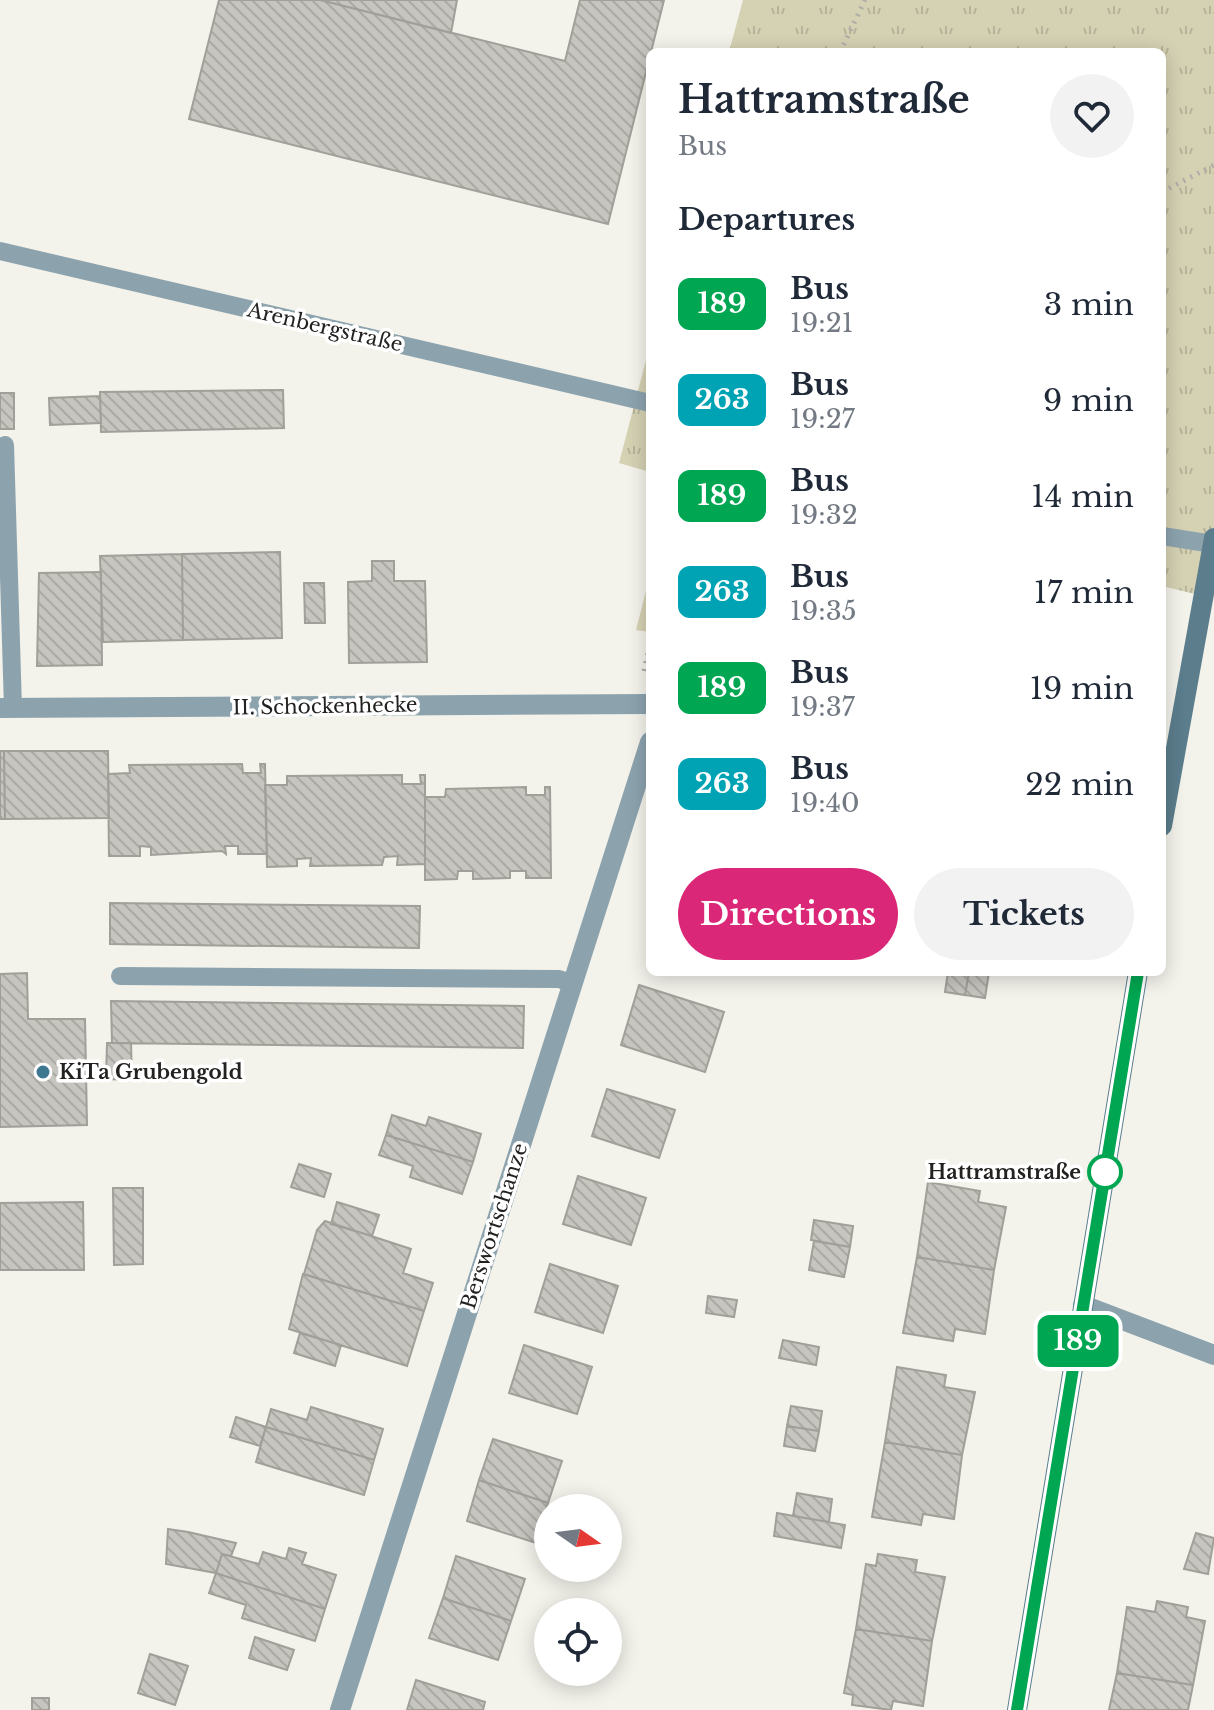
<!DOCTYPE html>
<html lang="en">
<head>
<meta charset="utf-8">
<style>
  :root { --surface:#fff; --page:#f2f2f3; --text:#1f2937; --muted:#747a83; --accent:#db2777 }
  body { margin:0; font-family:"Libre Baskerville",serif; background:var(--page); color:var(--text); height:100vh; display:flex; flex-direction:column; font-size:30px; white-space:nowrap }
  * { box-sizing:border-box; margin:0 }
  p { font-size:26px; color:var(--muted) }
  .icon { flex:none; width:44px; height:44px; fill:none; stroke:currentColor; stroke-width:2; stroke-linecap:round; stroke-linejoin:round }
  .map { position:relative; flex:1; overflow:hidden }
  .side { position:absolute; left:646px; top:48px; width:520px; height:928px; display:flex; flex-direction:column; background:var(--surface); border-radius:12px; box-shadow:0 4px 20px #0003 }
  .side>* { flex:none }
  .badge { padding:0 16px; border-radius:12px; font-size:28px; line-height:52px }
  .needle { width:52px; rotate:104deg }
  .controls { position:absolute; left:534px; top:1494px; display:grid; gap:16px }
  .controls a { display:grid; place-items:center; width:88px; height:88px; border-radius:50%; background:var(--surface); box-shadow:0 4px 20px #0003; font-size:40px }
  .map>.badge { position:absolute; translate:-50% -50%; box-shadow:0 0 0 4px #fff }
  h2 { padding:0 32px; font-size:30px; line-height:72px }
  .round { display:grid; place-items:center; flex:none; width:84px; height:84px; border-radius:42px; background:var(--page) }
  .headline { display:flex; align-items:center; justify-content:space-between; height:136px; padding:0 32px }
  h1 { font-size:38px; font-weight:800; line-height:60px }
  .button { display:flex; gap:16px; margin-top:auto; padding:16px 32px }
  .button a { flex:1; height:92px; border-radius:48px; background:var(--accent); color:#fff; font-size:32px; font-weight:800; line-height:92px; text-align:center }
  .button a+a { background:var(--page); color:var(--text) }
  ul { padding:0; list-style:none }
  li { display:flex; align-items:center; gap:24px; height:96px; padding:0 32px }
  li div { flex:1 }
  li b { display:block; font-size:30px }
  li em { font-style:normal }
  li .badge { min-width:88px; font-weight:700; text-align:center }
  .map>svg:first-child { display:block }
  .park { fill:url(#park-tufts) }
  .building { fill:url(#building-back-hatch); stroke:#a09f98; stroke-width:2 }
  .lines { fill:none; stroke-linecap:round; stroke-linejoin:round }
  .path { stroke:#aeada8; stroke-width:5; stroke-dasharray:2 6; stroke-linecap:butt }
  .lane { stroke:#8ca3ae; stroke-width:18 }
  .street { stroke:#8ca3ae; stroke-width:20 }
  .secondary { stroke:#5b7d8c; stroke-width:20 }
  .line-casing { stroke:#fff; stroke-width:18 }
  .line { stroke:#00a651; stroke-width:12 }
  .poi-dot { fill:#3d7890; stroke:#fff; stroke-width:3 }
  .stop-dot { fill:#fff; stroke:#00a651; stroke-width:4 }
  .labels { text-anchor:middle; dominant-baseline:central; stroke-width:7; stroke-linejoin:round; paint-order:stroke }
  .street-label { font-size:20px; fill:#232220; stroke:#fff }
  .poi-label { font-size:20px; font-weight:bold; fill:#232220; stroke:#fff; text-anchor:start }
  .stop-label { font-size:20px; font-weight:bold; fill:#232220; stroke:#fff; text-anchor:end }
</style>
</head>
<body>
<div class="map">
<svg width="1214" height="1710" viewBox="0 0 1214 1710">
  <defs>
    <pattern id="park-tufts" width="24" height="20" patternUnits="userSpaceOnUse" patternTransform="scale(2)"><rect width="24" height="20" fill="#d5d1b3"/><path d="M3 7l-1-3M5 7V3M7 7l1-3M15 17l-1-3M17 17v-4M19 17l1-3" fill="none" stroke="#b7b39a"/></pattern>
    <pattern id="building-back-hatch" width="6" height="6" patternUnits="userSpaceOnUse" patternTransform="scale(2)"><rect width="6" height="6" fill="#c6c5bf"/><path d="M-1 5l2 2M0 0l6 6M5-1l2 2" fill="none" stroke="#aaa9a4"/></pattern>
  </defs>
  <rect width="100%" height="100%" fill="#f3f2eb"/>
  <path class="park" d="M743,0h471v538l-11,58 -41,-10v-534h-433z
    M650,345v127l-31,-9z
    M650,575v57l-14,-2z"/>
  <path class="building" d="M219,0h101l245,61 15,-61h84l-56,224 -419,-105z
    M320,0h137l-6,33z
    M283,390l1,38 -183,4 -1,-40z
    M0,393h14v36h-14z
    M100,396l1,27 -51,2 -1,-27z
    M280,552l2,86 -99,2 -1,-86z
    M182,554l1,86 -80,2 -3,-86z
    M372,561h22v20h31l2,81 -78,1 -1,-81 24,-1z
    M101,572l1,93 -65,1 2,-93z
    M304,583h20l1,40h-20z
    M0,751h4l1,68h-5z
    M4,751h104l1,67 -104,1z
    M242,764l1,9h18l-1,-9h5l2,90h-29v-8h-13l1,8 -4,-3 -71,4v-8l-11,-1v10h-31l-1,-82 22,-1 -1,-8z
    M402,775v9h19l-1,-9h5v89l-28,1 1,-9 -14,1 -2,8 -72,1 1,-8 -14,1v7l-30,1 -2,-82h22v-9z
    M526,787v8h19v-8h5l1,91h-25v-7h-16v7l-37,1v-8h-15l-1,8 -32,1v-83h20l1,-8z
    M110,903l310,3 -1,42 -309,-4z
    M948,972h21l-4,23 -20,-3z
    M969,972h20l-4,26 -20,-3z
    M27,973l1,46h57l2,106 -87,2v-153z
    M639,985l85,27 -19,60 -84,-27z
    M111,1001l413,5 -1,42 -411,-5z
    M107,1043h24l1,37 -26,-1z
    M607,1089l68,21 -16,48 -67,-22z
    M392,1115l34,11 3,-9 52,17 -8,28 -87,-27z
    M386,1135l87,27 -11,32 -52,-17 3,-11 -34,-11z
    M299,1164l32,10 -7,23 -33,-10z
    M578,1176l68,22 -15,47 -68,-21z
    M928,1182l52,9 -2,11 28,5 -12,63 -77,-13z
    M113,1188h30v76l-29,1z
    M83,1202l1,68h-84v-67z
    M337,1202l42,13 -7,21 -41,-12z
    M814,1220l39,6 -3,21 -39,-7z
    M325,1221l86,28 -8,24 30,10 -9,28 -120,-37 13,-44z
    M814,1241l36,6 -6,30 -35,-7z
    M917,1257l77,13 -9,64 -30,-5 -2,12 -50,-8z
    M550,1264l68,22 -15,47 -68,-21z
    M303,1274l121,37 -17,55 -118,-37z
    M708,1296l29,4 -3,17 -28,-4z
    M300,1333l41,12 -6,21 -41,-13z
    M783,1340l36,7 -3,18 -37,-7z
    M524,1345l68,22 -15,47 -68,-21z
    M897,1367l49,8 -2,12 31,5 -13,63 -77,-13z
    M791,1406l31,5 -3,20 -32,-5z
    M311,1407l72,22 -9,31 -108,-33 5,-18 36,11z
    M236,1417l30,10 -6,19 -30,-9z
    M787,1426l32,5 -4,20 -31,-5z
    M266,1427l108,33 -10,35 -108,-33z
    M493,1439l69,22 -14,42 -69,-23z
    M885,1442l77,13 -8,64 -31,-5 -2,11 -49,-8z
    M479,1480l69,23 -12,40 -69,-22z
    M797,1493l35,6 -3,23 -36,-6z
    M777,1513l68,12 -4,23 -67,-12z
    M168,1529l20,3 48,11 -5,13 -9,-2 -6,19 -50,-9z
    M1196,1533l18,5 -6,36 -24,-5z
    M289,1548l17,5 -4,11 34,11 -11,34 -109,-36 6,-19 37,10 4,-12 23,7z
    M878,1554l39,6 -2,12 30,5 -13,64 -76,-12 10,-65 10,2z
    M456,1556l69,23 -14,42 -68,-23z
    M216,1573l109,36 -10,32 -73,-23 4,-13 -37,-12z
    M443,1598l68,23 -13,39 -69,-22z
    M1157,1601l31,6 -2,10 19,4 -12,64 -76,-12 10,-66 28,5z
    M856,1629l76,12 -9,65 -30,-5 -2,9 -39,-5 1,-10 -9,-2z
    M255,1637l39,13 -7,20 -38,-12z
    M150,1654l38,12 -13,39 -37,-12z
    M1117,1673l76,12 -5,25h-79z
    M416,1680l69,22 -2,8h-76z
    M32,1698h17v12h-17z"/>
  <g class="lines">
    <path class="path" d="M840,52l25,-52
      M1162,192l52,-27
      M644,671l6,-27"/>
    <path class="lane" d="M0,251l650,152
      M5,445l8,263
      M1162,536l51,8
      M120,976l439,3 12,4"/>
    <path class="street" d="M0,708l650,-4
      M1083,1305l131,50
      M340,1710l310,-968"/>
    <path class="secondary" d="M1162,826l52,-288
      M1017,1710l121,-738"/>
  </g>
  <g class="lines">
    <defs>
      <path id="line" d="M1017,1710l121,-738"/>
    </defs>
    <use href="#line" class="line-casing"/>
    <use href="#line" class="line"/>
  </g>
  <circle class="poi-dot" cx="43" cy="1072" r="8"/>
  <circle class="stop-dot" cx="1105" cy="1172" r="16"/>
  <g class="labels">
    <g class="street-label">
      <text transform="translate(325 327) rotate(13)">Arenbergstraße</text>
      <text transform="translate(325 706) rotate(-1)">II. Schockenhecke</text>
      <text transform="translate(494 1226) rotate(-72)">Berswortschanze</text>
    </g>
    <g class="poi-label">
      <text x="59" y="1072">KiTa Grubengold</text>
    </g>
    <g class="stop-label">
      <text x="1081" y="1172">Hattramstraße</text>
    </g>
  </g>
</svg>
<div class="controls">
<a><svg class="needle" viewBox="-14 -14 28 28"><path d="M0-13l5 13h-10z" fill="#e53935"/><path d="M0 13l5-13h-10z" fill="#747a83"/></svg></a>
<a><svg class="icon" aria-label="locate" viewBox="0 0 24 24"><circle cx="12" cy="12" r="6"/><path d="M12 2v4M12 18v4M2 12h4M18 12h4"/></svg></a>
</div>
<b class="badge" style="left:1078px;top:1341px;background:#00a651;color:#fff">189</b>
<section class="side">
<div class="headline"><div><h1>Hattramstraße</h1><p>Bus</p></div><a class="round"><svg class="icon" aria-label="heart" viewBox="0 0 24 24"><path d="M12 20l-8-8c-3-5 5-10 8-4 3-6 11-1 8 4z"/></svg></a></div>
<h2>Departures</h2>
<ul>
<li><span class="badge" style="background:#00a651;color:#fff">189</span><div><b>Bus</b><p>19:21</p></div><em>3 min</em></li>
<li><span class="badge" style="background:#00a3b4;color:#fff">263</span><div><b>Bus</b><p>19:27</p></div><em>9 min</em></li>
<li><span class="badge" style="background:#00a651;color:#fff">189</span><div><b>Bus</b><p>19:32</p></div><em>14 min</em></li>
<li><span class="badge" style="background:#00a3b4;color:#fff">263</span><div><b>Bus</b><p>19:35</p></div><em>17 min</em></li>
<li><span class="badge" style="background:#00a651;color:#fff">189</span><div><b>Bus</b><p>19:37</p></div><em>19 min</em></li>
<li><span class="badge" style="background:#00a3b4;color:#fff">263</span><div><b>Bus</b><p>19:40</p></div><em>22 min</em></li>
</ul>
<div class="button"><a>Directions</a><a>Tickets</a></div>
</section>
</div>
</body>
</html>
